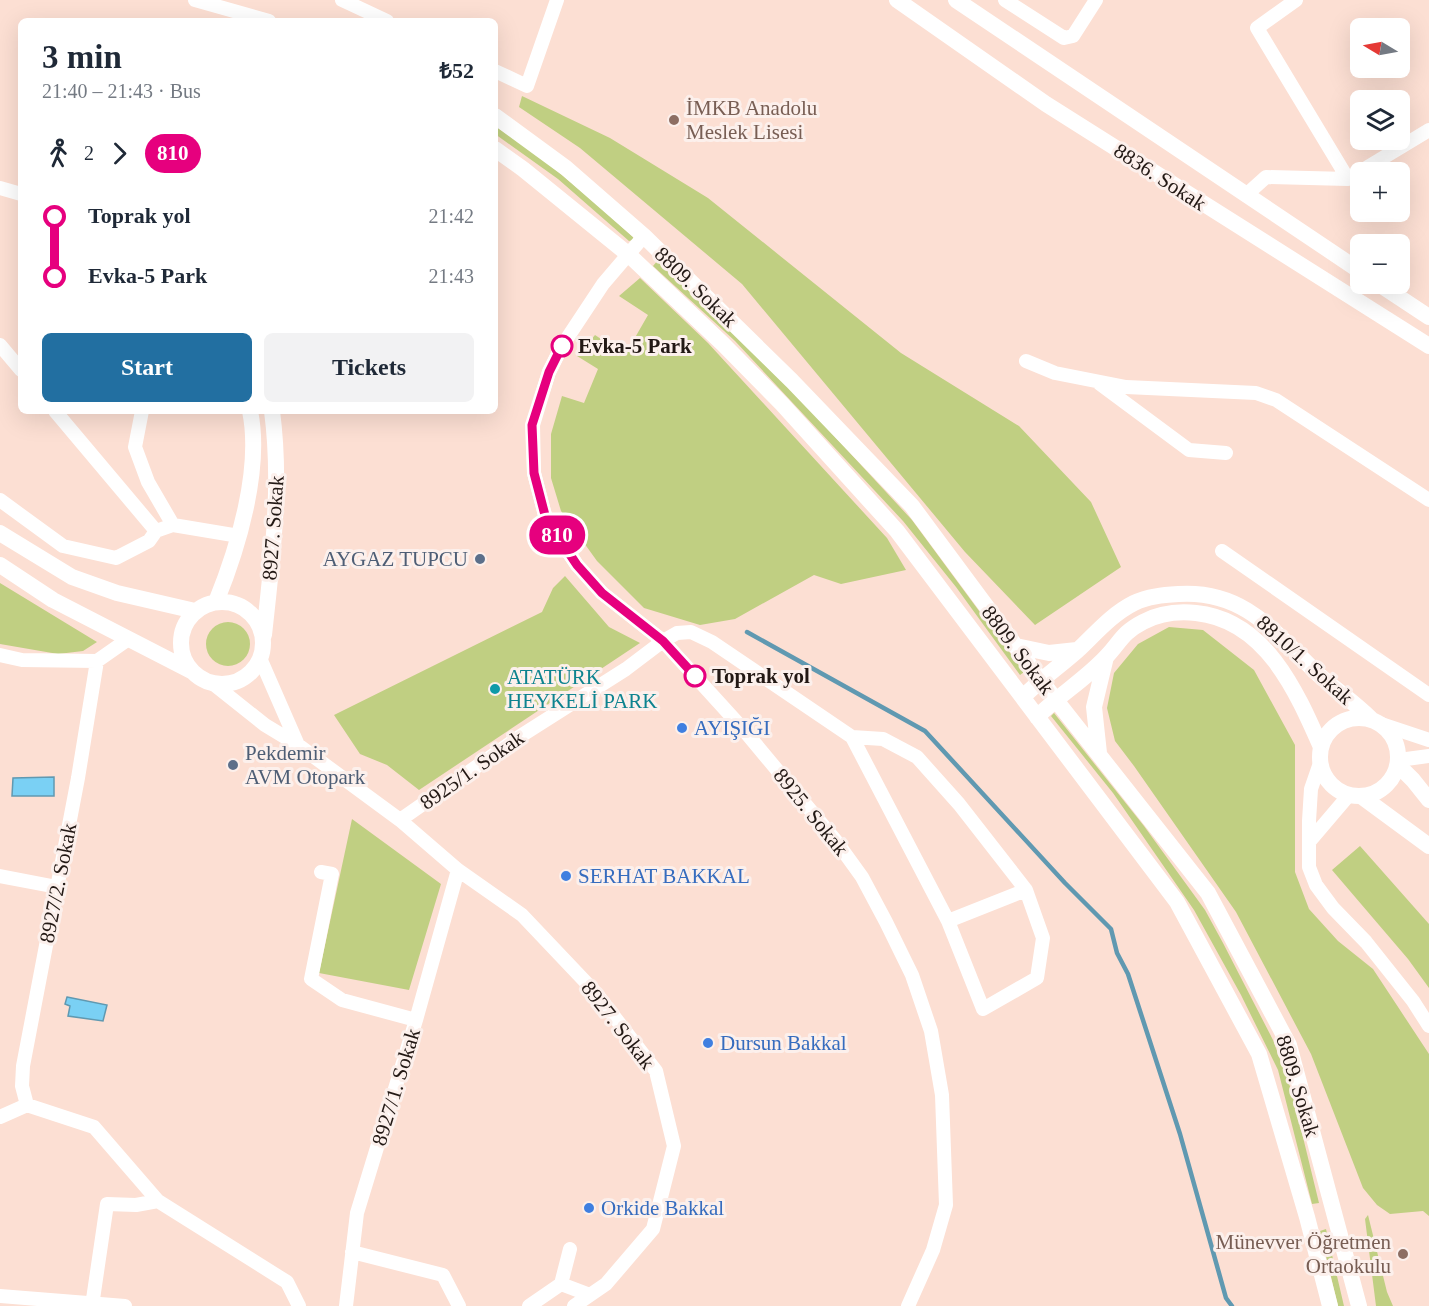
<!DOCTYPE html>
<html lang="en">
<head>
<meta charset="utf-8">
<style>
  :root { --surface:#fff; --page:#f2f2f3; --text:#1f2937; --muted:#747a83; --accent:#226fa1 }
  body { margin:0; font-family:Georgia,serif; background:var(--page); color:var(--text); height:100vh; display:flex; flex-direction:column; font-size:22px; white-space:nowrap }
  * { box-sizing:border-box; margin:0 }
  p { font-size:20px; color:var(--muted) }
  .icon { flex:none; width:33px; height:33px; fill:none; stroke:currentColor; stroke-width:2; stroke-linecap:round; stroke-linejoin:round }
  .map { position:relative; flex:1; overflow:hidden }
  .drawer { position:absolute; left:18px; top:18px; width:480px; height:396px; display:flex; flex-direction:column; background:var(--surface); border-radius:9px; box-shadow:0 6px 24px #0002 }
  .drawer>* { flex:none }
  .badge { padding:0 12px; border-radius:20px; font-size:21px; line-height:39px }
  .needle { width:39px; rotate:280deg }
  .tools { position:absolute; left:1350px; top:18px; display:grid; gap:12px }
  .tools a { display:grid; place-items:center; width:60px; height:60px; border-radius:9px; background:var(--surface); box-shadow:0 6px 24px #0002; font-size:30px }
  .map>.badge { position:absolute; translate:-50% -50%; box-shadow:0 0 0 3px #fff }
  .legs { display:flex; align-items:center; gap:9px; height:66px; padding:0 24px; font-size:20px }
  .legs p { margin-inline-start:auto }
  .headline { display:flex; align-items:center; justify-content:space-between; height:102px; padding:0 24px }
  h1 { font-size:33px; font-weight:700; line-height:45px }
  .action { display:flex; gap:12px; margin-top:auto; padding:12px 24px }
  .action a { flex:1; height:69px; border-radius:9px; background:var(--accent); color:#fff; font-size:24px; font-weight:700; line-height:69px; text-align:center }
  .action a+a { background:var(--page); color:var(--text) }
  ul { padding:0 24px; list-style:none }
  li { display:flex; align-items:center; gap:21px; height:60px; font-size:22px }
  li i { display:grid; place-items:center; width:9px; height:100%; margin:0 8px; background:currentColor }
  li i::after { content:''; width:15px; height:15px; margin:-8px; border:4px solid; border-radius:50%; background:var(--surface) }
  li p { margin-inline-start:auto }
  li:first-child i { background:linear-gradient(#0000 50%,currentColor 0) }
  li:last-child i { background:linear-gradient(currentColor 50%,#0000 0) }
  .map>svg:first-child { display:block }
  .green { fill:#c0cf82 }
  .water { fill:#7ad0f4; stroke:#6099b1; stroke-width:1.5 }
  .lines { fill:none; stroke-linecap:round; stroke-linejoin:round }
  .stream { stroke:#6099b1; stroke-width:4.5 }
  .minor { stroke:#fff; stroke-width:14 }
  .tertiary { stroke:#fff; stroke-width:16 }
  .line-1-casing { stroke:#fff; stroke-width:14 }
  .line-1 { stroke:#e6007e; stroke-width:9 }
  .education-dot { fill:#8d6e63; stroke:#fcf0ec; stroke-width:2 }
  .stop-1-dot { fill:#fff; stroke:#e6007e; stroke-width:3 }
  .service-dot { fill:#5c6f8a; stroke:#fcf0ec; stroke-width:2 }
  .culture-dot { fill:#0f9aa8; stroke:#fcf0ec; stroke-width:2 }
  .shop-dot { fill:#3f7fe0; stroke:#fcf0ec; stroke-width:2 }
  .labels { text-anchor:middle; dominant-baseline:central; stroke-width:6; stroke-linejoin:round; paint-order:stroke }
  .education-label { font-size:21px; fill:#785e54; stroke:#fcf0ec; text-anchor:start }
  .street-label { font-size:21px; fill:#221814; stroke:#fcf0ec }
  .stop-label { font-size:21px; font-weight:bold; fill:#221814; stroke:#fcf0ec; text-anchor:start }
  .service-label { font-size:21px; fill:#4e5e75; stroke:#fcf0ec; text-anchor:end }
  .culture-label { font-size:21px; fill:#0d838f; stroke:#fcf0ec; text-anchor:start }
  .shop-label { font-size:21px; fill:#366cbe; stroke:#fcf0ec; text-anchor:start }
</style>
</head>
<body>
<div class="map">
<svg width="1429" height="1306" viewBox="0 0 1429 1306">
  <rect width="100%" height="100%" fill="#fcdfd3"/>
  <path class="green" d="M522,96l88,42 98,60 193,155 118,73 72,76 30,65 -86,58 -70,-73 -223,-268 -162,-136 -61,-41z
    M495,126c50,32 94,71 138,111v3l-4,1 -71,-62 -63,-45z
    M658,260l141,138 113,122 112,152 -4,3 -64,-88 -53,-66 -168,-180 -82,-75z
    M640,278l68,65 179,195 19,32 -65,14 -27,-9 -79,44 -35,6 -56,-17 -47,-47 -36,-50 -10,-33v-44l11,-38 22,7 14,-34 -21,-13 18,-21 30,20 23,-40 -29,-19z
    M565,576l44,51 31,16 -221,147 -32,-25 -27,-11 -26,-39 208,-103 11,-24z
    M0,583l97,59 -14,9 -25,3 -58,-10z
    M206 644a22 22 0 1 1 44 0a22 22 0 1 1-44 0Z
    M1169,627l34,3 51,40 41,75v127l14,37 29,32 35,28 56,85v162l-6,-5 -33,3 -13,-9 -14,-17 -52,-134 -75,-142 -102,-146 -19,-25 -8,-33 7,-35 24,-29z
    M1054,713l90,113 61,84 18,33 50,97 19,52 27,111 -7,1 -34,-134 -37,-75 -47,-85 -81,-117 -62,-77z
    M352,819l89,65 -32,106 -90,-17z
    M1360,846l69,78v64l-21,-29 -76,-89z
    M1368,1215l19,77 6,14h-17l-11,-87z
    M1326,1229l18,77h-6l-18,-75z"/>
  <path class="water" d="M54,777v19h-42l1,-18z
    M67,997l40,8 -4,16 -35,-5 2,-10 -5,-2z"/>
  <g class="lines">
    <path class="stream" d="M747,632l178,99 140,152 46,46 6,24 11,21 52,160 46,164 6,8"/>
    <path class="minor" d="M195,0l74,21
      M342,0l45,21
      M1005,0l59,38 9,-2 23,-36
      M1296,0l-39,28 91,151
      M495,71l32,15 30,-86
      M0,188l21,6
      M1246,195l20,-18 82,2 81,-49
      M644,236l-41,48 -41,62 -13,26 -16,53 1,48 12,46 31,46 25,28 61,48 80,88 93,112 26,36 24,45 26,53 19,56 11,64 4,110 -13,45 -25,56
      M0,345l21,25
      M1026,361l29,12 71,14 130,6 20,7 153,100
      M1100,384l89,66 37,3
      M55,411l101,120
      M142,411l-7,36 13,35 25,43 66,11
      M0,500l63,46 53,12 33,-17 7,-10 17,-6
      M1222,551l207,144
      M0,655l22,5 75,1
      M260,658l38,87
      M97,661l30,-21
      M211,682l54,43 33,20 102,75 58,50 64,45 74,78 60,78 18,75 -21,83 -47,55 -32,22
      M1381,724l48,16
      M1399,760l30,-4
      M1320,763l-9,26 -2,32v46l7,18 17,23 33,34 47,59 16,25
      M400,820l119,-83 107,-68 37,-28 14,-8 14,-1 21,10 140,95 31,2 34,18 42,47 67,86 17,48 -6,40 -54,31 -35,-88 -96,-184
      M1309,842l40,-47
      M321,872l11,2 -21,105 31,21 74,20
      M0,876l57,11
      M948,921l78,-31
      M27,1105l-5,-19 1,-20 55,-288 19,-117
      M0,1117l27,-12 67,22 64,74 129,81 12,24
      M352,1252l91,23 16,31
      M561,1284l9,-35
      M0,1296l125,10
      M92,1306l15,-102 29,1 22,-4
      M346,1306l11,-93 59,-193 42,-150
      M529,1306l32,-22 29,11"/>
    <path class="tertiary" d="M897,0l149,104 383,242
      M956,0l404,271
      M495,116l71,52 78,68 148,145 120,125 143,193 153,194 81,152 70,261
      M495,149l28,20 106,86 94,89 59,60 115,127 280,371 82,152 48,163 23,89
      M1379,284l50,33
      M0,533l72,44 45,16 78,18
      M0,565l53,35 140,72
      M216,602c22,-54 46,-133 34,-191
      M181 643a41 41 0 1 1 82 0a41 41 0 1 1-82 0Z
      M264,635c8,-75 18,-148 8,-224
      M1016,646l33,7 28,-3
      M1023,697c17,-17 37,-31 55,-47 18,-17 34,-36 56,-47 14,-7 30,-8 45,-9 66,-4 96,39 140,81 17,15 36,28 52,44
      M1037,717c22,-22 49,-38 70,-61 14,-15 15,-23 36,-34 17,-9 34,-11 53,-9 69,7 100,77 125,134
      M1320 757a39 39 0 1 1 78 0a39 39 0 1 1-78 0Z
      M1099,753l-5,-46 12,-50
      M1398,765l15,15 16,20
      M1361,796l68,50"/>
  </g>
  <g class="lines">
    <defs>
      <path id="line-1" d="M562,346l-13,26 -17,53 2,48 12,46 31,46 25,28 61,48 32,35"/>
    </defs>
    <use href="#line-1" class="line-1-casing"/>
    <use href="#line-1" class="line-1"/>
  </g>
  <g class="education-dot">
    <circle cx="674" cy="120" r="6"/>
    <circle cx="1403" cy="1254" r="6"/>
  </g>
  <g class="stop-1-dot">
    <circle cx="562" cy="346" r="10"/>
    <circle cx="695" cy="676" r="10"/>
  </g>
  <g class="service-dot">
    <circle cx="480" cy="559" r="6"/>
    <circle cx="233" cy="765" r="6"/>
  </g>
  <circle class="culture-dot" cx="495" cy="689" r="6"/>
  <g class="shop-dot">
    <circle cx="682" cy="728" r="6"/>
    <circle cx="566" cy="876" r="6"/>
    <circle cx="708" cy="1043" r="6"/>
    <circle cx="589" cy="1208" r="6"/>
  </g>
  <g class="labels">
    <g class="education-label">
      <text x="686" y="108">İMKB Anadolu<tspan x="686" dy="24">Meslek Lisesi</tspan></text>
      <text x="1391" y="1242" text-anchor="end">Münevver Öğretmen<tspan x="1391" dy="24">Ortaokulu</tspan></text>
    </g>
    <g class="street-label">
      <text transform="translate(1160 177) rotate(33)">8836. Sokak</text>
      <text transform="translate(696 287) rotate(44)">8809. Sokak</text>
      <text transform="translate(273 528) rotate(-86)">8927. Sokak</text>
      <text transform="translate(1018 650) rotate(53)">8809. Sokak</text>
      <text transform="translate(1305 660) rotate(42)">8810/1. Sokak</text>
      <text transform="translate(472 770) rotate(-35)">8925/1. Sokak</text>
      <text transform="translate(811 812) rotate(51)">8925. Sokak</text>
      <text transform="translate(58 883) rotate(-79)">8927/2. Sokak</text>
      <text transform="translate(618 1025) rotate(52)">8927. Sokak</text>
      <text transform="translate(1298 1086) rotate(73)">8809. Sokak</text>
      <text transform="translate(396 1087) rotate(-73)">8927/1. Sokak</text>
    </g>
    <g class="stop-label">
      <text x="578" y="346">Evka-5 Park</text>
      <text x="712" y="676">Toprak yol</text>
    </g>
    <g class="service-label">
      <text x="468" y="559">AYGAZ TUPCU</text>
      <text x="245" y="753" text-anchor="start">Pekdemir<tspan x="245" dy="24">AVM Otopark</tspan></text>
    </g>
    <g class="culture-label">
      <text x="507" y="677">ATATÜRK<tspan x="507" dy="24">HEYKELİ PARK</tspan></text>
    </g>
    <g class="shop-label">
      <text x="694" y="728">AYIŞIĞI</text>
      <text x="578" y="876">SERHAT BAKKAL</text>
      <text x="720" y="1043">Dursun Bakkal</text>
      <text x="601" y="1208">Orkide Bakkal</text>
    </g>
  </g>
</svg>
<div class="tools">
<a><svg class="needle" viewBox="-14 -14 28 28"><path d="M0-13l5 13h-10z" fill="#e53935"/><path d="M0 13l5-13h-10z" fill="#747a83"/></svg></a>
<a><svg class="icon" aria-label="layers" viewBox="0 0 24 24"><path d="M12 4l9 5-9 5-9-5zM3 14l9 5 9-5"/></svg></a>
<a>+</a>
<a>−</a>
</div>
<b class="badge" style="left:557px;top:535px;background:#e6007e;color:#fff">810</b>
<section class="drawer">
<div class="headline"><div><h1>3 min</h1><p>21:40 – 21:43 · Bus</p></div><b>₺52</b></div>
<div class="legs"><svg class="icon" aria-label="walk" viewBox="0 0 24 24"><circle cx="13" cy="4" r="2"/><path d="M13 8l-2 6 4 7M11 14l-3 7M7 12l3-4h3l4 4"/></svg>2<svg class="icon" aria-label="forward" viewBox="0 0 24 24"><path d="M9 5l7 7-7 7"/></svg><b class="badge" style="background:#e6007e;color:#fff">810</b></div>
<ul>
<li><i style="color:#e6007e"></i><b>Toprak yol</b><p>21:42</p></li>
<li><i style="color:#e6007e"></i><b>Evka-5 Park</b><p>21:43</p></li>
</ul>
<div class="action"><a>Start</a><a>Tickets</a></div>
</section>
</div>
</body>
</html>
